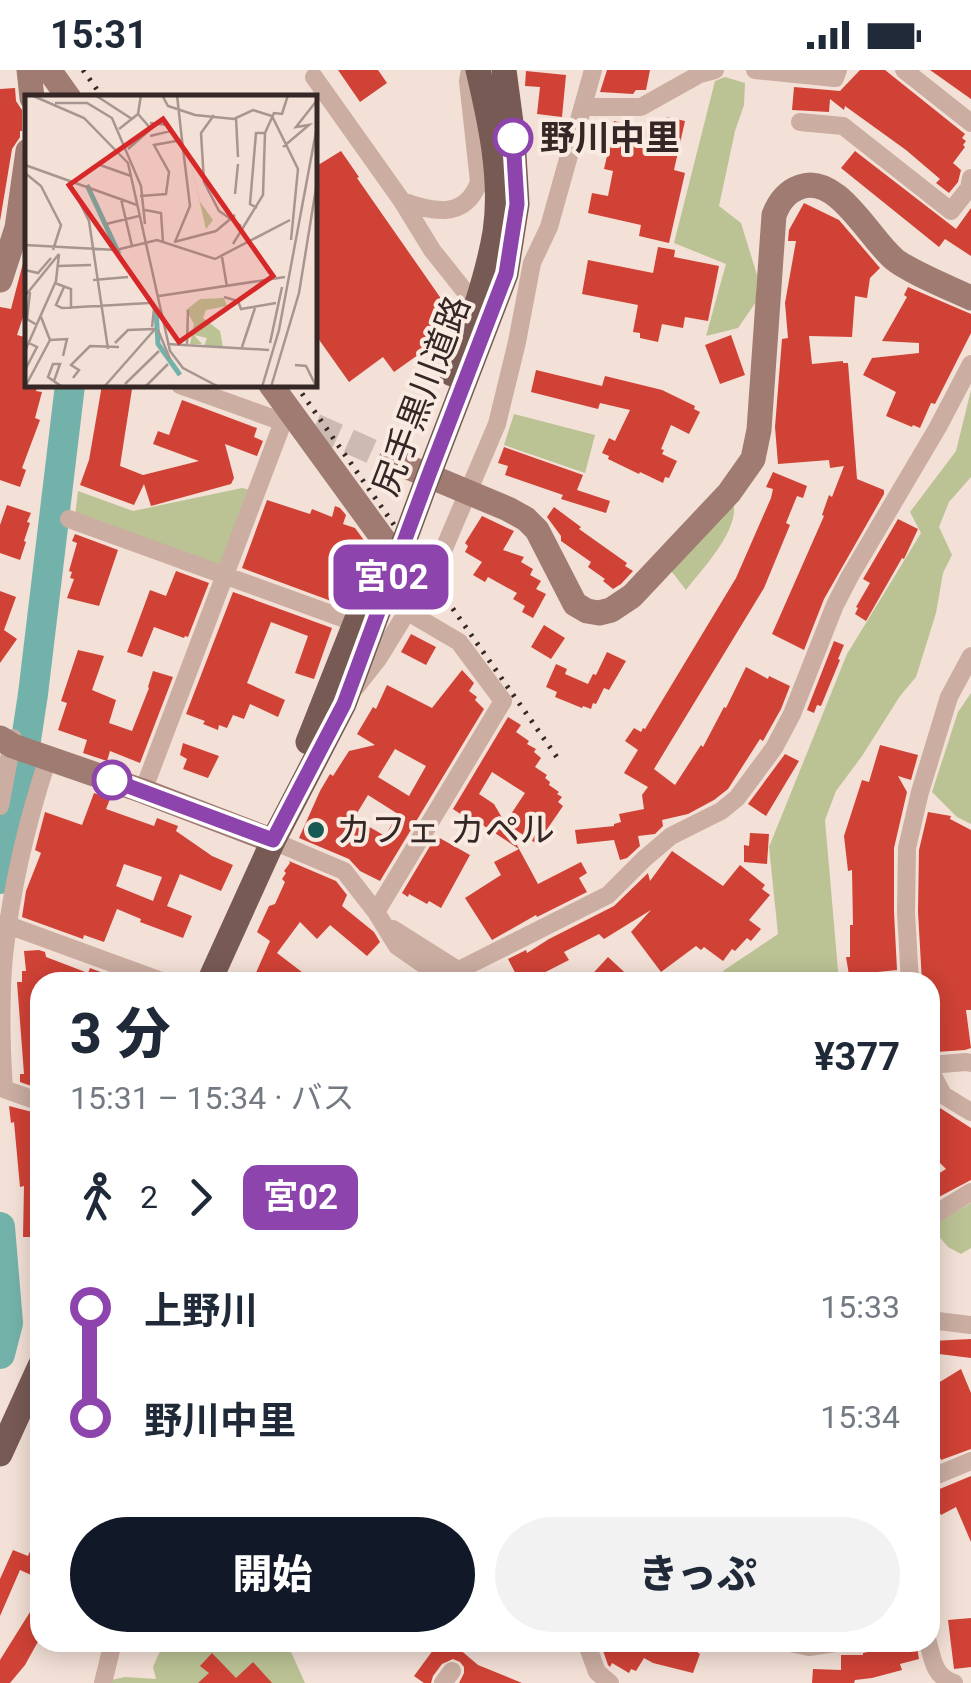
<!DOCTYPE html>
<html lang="ja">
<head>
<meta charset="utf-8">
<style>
  :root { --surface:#fff; --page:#f2f2f3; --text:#1f2937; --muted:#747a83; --accent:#111827 }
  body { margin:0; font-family:Roboto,"Noto Sans JP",sans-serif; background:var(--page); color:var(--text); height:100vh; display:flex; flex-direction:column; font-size:38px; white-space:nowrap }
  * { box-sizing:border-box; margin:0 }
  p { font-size:32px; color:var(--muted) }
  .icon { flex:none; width:55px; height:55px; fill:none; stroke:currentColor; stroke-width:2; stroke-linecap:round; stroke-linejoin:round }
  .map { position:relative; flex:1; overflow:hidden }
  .panel { position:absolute; left:30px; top:902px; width:910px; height:680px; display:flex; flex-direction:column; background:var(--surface); border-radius:30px; box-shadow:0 5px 25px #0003 }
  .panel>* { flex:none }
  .badge { padding:0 20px; border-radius:15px; font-size:35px; line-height:65px }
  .map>.badge { position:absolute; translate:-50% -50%; box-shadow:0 0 0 5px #fff }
  .legs { display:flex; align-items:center; gap:15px; height:110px; padding:0 40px; font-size:32px }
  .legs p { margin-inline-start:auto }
  .overview { display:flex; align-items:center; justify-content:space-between; height:170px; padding:0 40px }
  h1 { font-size:55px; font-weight:800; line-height:75px }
  .cta { display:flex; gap:20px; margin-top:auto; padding:20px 40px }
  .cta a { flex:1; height:115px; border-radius:60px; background:var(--accent); color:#fff; font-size:40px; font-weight:800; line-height:115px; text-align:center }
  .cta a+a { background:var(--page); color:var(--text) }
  ul { padding:0 40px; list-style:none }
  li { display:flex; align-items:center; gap:35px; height:110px; font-size:38px }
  li i { display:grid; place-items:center; width:15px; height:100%; margin:0 12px; background:currentColor }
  li i::after { content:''; width:25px; height:25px; margin:-12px; border:8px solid; border-radius:50%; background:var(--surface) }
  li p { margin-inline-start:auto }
  li:first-child i { background:linear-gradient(#0000 50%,currentColor 0) }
  li:last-child i { background:linear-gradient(currentColor 50%,#0000 0) }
  .status { display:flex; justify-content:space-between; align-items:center; height:70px; padding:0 50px; background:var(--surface); direction:ltr }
  .status svg { height:28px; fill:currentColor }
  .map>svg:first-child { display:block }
  .green { fill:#bbc395 }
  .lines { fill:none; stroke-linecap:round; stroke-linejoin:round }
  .river { stroke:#73b2aa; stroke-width:30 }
  .building { fill:#d04236; fill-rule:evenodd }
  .secondary-tunnel { stroke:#cdbbb3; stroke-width:25; stroke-dasharray:25 12; stroke-linecap:butt }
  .street { stroke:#cbada1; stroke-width:18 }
  .secondary { stroke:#9f7b72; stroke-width:25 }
  .primary { stroke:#785a54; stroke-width:25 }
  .rail { stroke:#352725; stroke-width:5; stroke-dasharray:2.5 8; stroke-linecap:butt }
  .line-1-casing { stroke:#fff; stroke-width:22 }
  .line-1 { stroke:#8e44ad; stroke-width:15 }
  .stop-1-dot { fill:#fff; stroke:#8e44ad; stroke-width:5 }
  .poi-dot { fill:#175953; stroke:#faebe2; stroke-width:4 }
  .labels { text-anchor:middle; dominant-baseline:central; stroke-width:8; stroke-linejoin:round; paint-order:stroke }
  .stop-label { font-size:35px; font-weight:bold; fill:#352725; stroke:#faebe2; text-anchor:start }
  .street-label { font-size:35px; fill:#352725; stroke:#faebe2 }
  .poi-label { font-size:35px; fill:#352725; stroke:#faebe2; text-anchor:start }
  .inset-river { fill:none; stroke:#73b2aa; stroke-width:5 }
  .inset-road { fill:none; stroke:#a7968f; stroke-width:2.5 }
  .view { fill:#d62828; fill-opacity:0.15; stroke:#d62828; stroke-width:5 }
  .inset-edge { fill:none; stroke:#352725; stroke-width:5 }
</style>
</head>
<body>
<div class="status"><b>15:31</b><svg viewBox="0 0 49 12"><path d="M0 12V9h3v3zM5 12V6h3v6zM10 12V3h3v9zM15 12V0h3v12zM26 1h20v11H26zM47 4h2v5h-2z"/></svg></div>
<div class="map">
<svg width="971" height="1613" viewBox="0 0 971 1613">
  <rect width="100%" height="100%" fill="#f3e0d6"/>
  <path class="green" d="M725,7l20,6 -1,22 -9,26 -16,75 22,17 16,52 -1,27 -18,26 -32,8 20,-72 -52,-21 41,-162z
    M971,320v87l-22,25 -10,25 13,28 -9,18 -7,40 -20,64 -16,19 -38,60 -26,35 -11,29 14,162h-115l-1,-11 55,-37 -9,-87 78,-193 74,-121 -11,-21 46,-61z
    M514,344l81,21 -10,38 -81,-28z
    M242,418l9,2 -31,77 -145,-51 3,-25 55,20z
    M733,431c8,28 -30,67 -47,89l-17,-22z
    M971,623v131l-14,-7 -25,-25 26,-80z
    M971,1133v45l-10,6 -13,-7 -18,-21z
    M164,1572l123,1 18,40h-207l27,-6 31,2 -3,-12z"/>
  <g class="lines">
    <path class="river" d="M0,809l21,-106 12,-79 37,-309
      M0,1157l8,96 -8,31"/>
  </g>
  <path class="building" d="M338,0h40l9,13 -27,19z
    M607,0h43l-4,20h-10l-3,4 -33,-2z
    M860,0h25l80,64 -3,4 4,3 -3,4 2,2 -12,16 8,7 -3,12 -9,11 -13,-10 4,-4 -34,-29 -61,-44 -1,4 -14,-11 -1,13 -37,-2 2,-23 46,4z
    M930,0h41v29z
    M526,1l40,4 -4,42 -25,-3 3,-27 -15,-1z
    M15,18l1,13 6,9v21h-2v6l-8,12 -12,72v-132z
    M667,47l18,4 -11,49 11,3 -16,70 -30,-7 2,-11 -53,-12 4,-20 16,3 5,-25 -9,-2 4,-17 -24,-4 8,-26 20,5 2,-6 44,11 3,-13 4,1z
    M341,81l18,26 -2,1 92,132 -17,35 -38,27 -11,-15 -34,25 -34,-48v-167z
    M855,81l101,78 15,-21v48l-26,-17 -6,8 -98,-79z
    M804,133l35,17 41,48 -10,10 -3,20 -12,-2 -3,41 -43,-1 3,28 31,-3v2h5l9,116 27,11v4l-60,105 -20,51 -32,-16 52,-118 -2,-1 7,-20 3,2 12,-31 -14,2 -1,-8 -51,4 -3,-37 7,-88 6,-1 -3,-35 11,-62h-8l1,-11z
    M658,177l17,3 -1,7 45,9 -11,55 -23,-4 -2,11 -21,-4 -4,18 -18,-4v-5l-7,-1 5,-27 -56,-11 6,-34 65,13z
    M23,193h5v39l-11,33 11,3v47h10l-2,6 6,1 -7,26 5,2 -18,48 4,2 -6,17 -20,-7v-173l11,2z
    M908,217l63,27v19l-36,71 -4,-1 -11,25 -7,-3 -1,2 -26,-11 10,-24 -33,-17 9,-17 47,-5v-10l-37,-2 25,-44 -3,-2z
    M731,265l14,40 -25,9 -15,-39z
    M536,300l66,16 3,-10 57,14 33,16 -1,3 6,3 -11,22 -18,-9 -10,24 3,1 -2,4 15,7 -8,17 -4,-1 -2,6 -23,-11 -1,2 -31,-15 1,-3 -7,-3 7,-15 6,3 15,-31 -30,-7 -2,6 -67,-17z
    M102,315l30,4 -12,77 23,9 56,-14 -46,-17 5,-13 11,4 13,-35 75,28 -3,9 9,4 -6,15 -32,-12 9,34 -3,6 -80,22 -7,-22 -10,21 -54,-20 9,-25z
    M504,377l79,28 -6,15 33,11 -4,12 -45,-14 2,-4 -58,-20 3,-9 -10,-3z
    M773,402l34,14 -4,12 -6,-2 -11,27 4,2 -26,63 -110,181 21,16 26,-40 2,2 21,-40 2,1 20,-41 22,12 1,-3 21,10 -9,23 -18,32 -3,-2 -32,50 -14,11 -26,14 -26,6 1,6 -8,8 -17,2 2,10 -13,12 -7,2 -6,-20 -37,4 -2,-14 39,-4v-2l7,-2 -2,-8 25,-5 -2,-14 6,-8 -24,-14 14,-23 -13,-9 9,-13 7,4 2,-4 2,1 91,-151 35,-80 2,-9 -7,-2z
    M267,430l43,14 2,-5 20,8 3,-11 5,2 6,7 -3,9 12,4 11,15 -24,62 -100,-37z
    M7,435l24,8 -4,9 3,1 -6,18 2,1 -6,18 -20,-7v-28z
    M554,437l27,20 -2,2 48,34 -2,3 8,5 -12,13 -8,5 -10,-8 2,-2 -17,-12 3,-5 -30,-21v-5l-14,-19z
    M482,446l32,15 -11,19 21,7 -3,5 12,7 -3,6 11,6 -5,8 10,5 -13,24 -11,-6 3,-6 -12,-7 4,-6 -29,-16 -3,5 -12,-7 9,-13 -17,-10 3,-6 -3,-3z
    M898,449l20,10 -14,30 -2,-1 -36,63 -11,-7 3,-6 -2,-1 14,-24 -7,-4z
    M75,464l43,16 -19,56 -32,-8 7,-19 -4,-1 2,-6 -3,-1 8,-28 -5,-2z
    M176,501l33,12 -21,54 -3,-1 -1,2 -30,-11 -12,30 -15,-5 23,-62 16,6z
    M0,521l16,6 -12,33 13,9 -17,24z
    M233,522l99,36 -18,51 -19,-6 13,-37 -37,-14 -24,61 38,17 -7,17 -28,-13 -6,15 -11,-4 -6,13 -8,-3 -1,5 -15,-6 2,-3 -19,-7z
    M544,555l21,13 -14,21 -20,-12z
    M411,564l25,13 -10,18 -25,-13z
    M834,571l10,4 -6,14 2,1 -19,46 -4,-1 -3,8 -7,-3z
    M78,580l26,6 -12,34 24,10 -7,23 23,8 17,-43 -1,-1 5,-16 20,6 -33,86 -30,-12 -3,10 -24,-8 4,-13 -29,-10 9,-27 -6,-2z
    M607,582l19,9 -17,29 -5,-2 -8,16 -3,-1 -2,6 -8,-3 -1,2 -27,-11 2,-5 -11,-5 10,-23 11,5 -2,5 23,10 5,-10 3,1z
    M462,600l12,13 -5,8 8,6 -2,3 9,9 -104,172 -20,-10 -11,-12 -50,-21 21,-47 10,-17 3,2 16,-25 26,-6 -18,-11 16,-27 3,2 11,-24 45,23zM395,679l31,17 -17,30 -31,-19zM368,725l30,19 -13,22 -31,-18z
    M508,647l13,8 -5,7 13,9 -2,3 9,5 -2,3 7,6 -6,9 12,8 -2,3 5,4 -1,3 10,7 -2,2 5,3 -4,5 5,4 -26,38 -32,-21 33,61 43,-22 6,11 -8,5 8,14 -50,25 -1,-2 -44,25 -27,-42 36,-23 -7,-13 25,-13 -56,-37 -1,3 -9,-6zM492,702l33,21 -20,30 -11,-19 -15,-10z
    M183,673l36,13 -11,22 -25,-9 4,-10 -7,-4z
    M880,675l38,10 -7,25 -13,-4 9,16 -13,56v64l3,58 -48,5 -3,-18h4v-32h3l-1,-55 -4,1 -4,-35 18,-56 7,2z
    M785,684l14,7 -33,55 -18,-12z
    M94,723l16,6 -4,10 48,17 3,-8 21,8 -2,5 36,25 21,9 -12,26 -41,-17 -13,32 25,10 -9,22 -43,-16 1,-3 -24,-10 -13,33 -20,-7 -1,4 -61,-22 4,-26 15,-38 -6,-3 10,-38 37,13zM124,794l38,13 -9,24 -37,-15z
    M928,742l23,4 -1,3 21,11v180h-5l5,38 -6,2 -29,2 -6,-32v-38h-8l-4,-70 1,-62z
    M750,763l19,1 -2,30 -23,-2v-17l5,1z
    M436,766l34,19 -29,53 -12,-7 -2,3 -18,-10 -1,3 -6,-4z
    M672,781l51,35 17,-21 25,20 -3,4 8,6 -21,25 12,9 -10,12 -4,-3 -12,13 -3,-2 -9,12 -19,-14 -3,3 -5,-4 -35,26 -30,-40 20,-22 -47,29 -5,-5 -35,18 5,8 -43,22h-6l-12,-23 18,-9 1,3 22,-14 65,-33 34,-33 2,8z
    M289,791l47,20 11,14 -5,11 32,26 6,10 -13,14 -37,-31 -13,14 -17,-17 -23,31 38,29h-52l-8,-7 15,-34 -13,-9 12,-26 6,-2 10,-22 -3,-3 4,-6 -2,-2 6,-8z
    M39,880l6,2 1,5 42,16 2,-5 37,14h-89l2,107 -20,-7v-8h4l-7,-92h5v-11h4l-2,-20z
    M608,887l27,25h-50z
    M930,1027l7,9 34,22v52l-36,19 -5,-8v-12l16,-10 -16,-16z
    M9,1036l31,8v123h-17l1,-51 -4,1 -6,-65 -3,1z
    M971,1269v19l-40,-5 1,-12z
    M961,1299l10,24v56l-30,11 -11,-27v-45z
    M971,1406v66l-15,-35 -15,8 -11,-22z
    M40,1459v50l-20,-9 -20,46v-37l13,-29 15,6z
    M40,1526v42l-15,27 -15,18h-10v-23z
    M971,1548v49l-17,2 -6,-49z
    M439,1572h12l27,23 44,18h-63l5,-10v-6l-4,-5 -7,-3 -11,5 -9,12 -2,7h-7l-10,-7z
    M600,1572h85l14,7 -1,4 2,1 -7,19 -40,-10 -9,-5 -8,13 -5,-2 -2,4 -17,-10 -2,4 -2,-2z
    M916,1572l3,17 -19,5 2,6 -30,8 -17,2 -1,3h-42l1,-14 28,1v-15h22v-2z
    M212,1583l24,25 17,-16 19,21h-74l11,-10 -9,-7z"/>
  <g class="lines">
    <path class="secondary-tunnel" d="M315,356l76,34"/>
    <path class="street" d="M755,0l80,8 3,-8
      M904,0l67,53
      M314,7l88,124 30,49 43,54
      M584,37h57l59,-33 15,-4
      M800,52l43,4 108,85 18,-23 2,-10
      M402,131c30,11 63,19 77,-19l-11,-101 2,-11
      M180,315l103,37
      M69,449l287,104
      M356,617l22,-28 62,-101 57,-134 20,-82 15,-79 17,-36 44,-157
      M143,721l140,-369 9,-7
      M0,736l13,-68
      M273,771l71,30 32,41 21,34 52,36
      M376,842l127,-211 -44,-59 -51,-30
      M8,855l156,57
      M393,859l84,53
      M457,901l151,-76 36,-36 27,-23 50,-25 16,-13 37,-50 18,-34 43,-109 15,-29 88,-149 33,-63
      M910,912l-4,-70 1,-64 13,-56 29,-95 22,-41
      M930,995l36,-3 5,1
      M930,1000l13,25 28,17
      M40,1032l-36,-13c-3,-45 -4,-89 0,-133 7,-67 23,-134 44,-198
      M930,1147l41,-25
      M930,1250l41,5
      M930,1408l41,-17
      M586,1572l11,30 13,11
      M785,1572l24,5 33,-5
      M928,1572c5,19 6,34 26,41
      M103,1613l10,-41
      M443,1613l9,-12"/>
    <path class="secondary" d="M29,0l3,28
      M49,0l20,28
      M0,210l17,-52 11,-77
      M271,315l115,158
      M391,390l117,49 18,10 11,11 38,74 12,7 12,2 12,-3 21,-14 97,-103 24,-34 6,-29 15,-215c5,-13 12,-23 26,-28 37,-14 69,51 94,72 14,12 58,30 77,39
      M0,668l13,8 130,45 130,50"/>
    <path class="primary" d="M452,304c16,-40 36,-100 43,-142 8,-53 -5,-111 -17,-162
      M308,672l50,-126
      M209,912l64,-141 71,-137 84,-227 78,-203 11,-70 -4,-66 -9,-68
      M0,1384l40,-88"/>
    <path class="rail" d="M83,0l20,28
      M296,315l265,378"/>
  </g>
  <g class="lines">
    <defs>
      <path id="line-1" d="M112,710l161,60 71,-136 84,-227 78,-203 11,-70 -4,-66"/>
    </defs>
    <use href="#line-1" class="line-1-casing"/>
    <use href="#line-1" class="line-1"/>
  </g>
  <g class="stop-1-dot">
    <circle cx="513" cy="68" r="18"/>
    <circle cx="112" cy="710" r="18"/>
  </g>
  <circle class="poi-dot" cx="316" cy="760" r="10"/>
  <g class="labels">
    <g class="stop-label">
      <text x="540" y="68">野川中里</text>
    </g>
    <g class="street-label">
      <text transform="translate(422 326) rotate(-69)">尻手黒川道路</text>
    </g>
    <g class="poi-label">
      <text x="336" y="760">カフェ カペル</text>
    </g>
  </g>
  <g transform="translate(25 25)">
    <rect width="292" height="292" fill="#f3e0d6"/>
    <path d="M161,48l14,59 13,18 -7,9zM199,203l3,8 -21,4 -3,8 17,13 3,16 -19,-1 3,-8 -13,-3 8,9h-12l4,-20 -8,-14 14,-11z" fill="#bbc395"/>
    <path class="inset-river" d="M62,90l32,69M131,215l2,34 22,31"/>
    <path class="inset-road" d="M6,0l53,23 44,45 42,188 13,17 36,19M70,0l37,24M137,0l6,11 27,9 39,4 19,-9 19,6 26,53 -7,71M30,8h32l25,15 29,68 4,38M189,20l-13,18 3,49 15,29 22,15M211,23l2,39M125,28l18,2 3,6 -21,5M94,34l19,-15 3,-19M258,52l26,-22 -13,2 22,-28M103,54l23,-20 -13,-15M0,70l112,40M75,70l31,11M0,78l16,13 20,39 -8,25M44,86l20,40 19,128M210,99l3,-30M115,101l26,-2 3,-22 -15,-27 28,-5 -5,-45M96,104l11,47M232,113l-7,-4 6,-71h9l9,-20 8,1 6,-19M120,115l16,3 2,29M81,129l33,-8M149,147l42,-11 19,-16M150,147l15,-36 -8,-66M208,149l30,-49 2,-62M0,150l91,5 41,-10 58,19 75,-39M91,155l38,59 -2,18M197,162l5,30M33,171l33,-1M0,175l13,3 13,-15M68,185l35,-3M30,188l16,6v20M39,192l-8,18 6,3 87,-5M5,197l-3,27 10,6M0,201l34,-42M134,201l126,-19M199,202l14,4 3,8 35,-6M133,235l12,29M25,245l17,-1 -4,17M90,248l13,-13 26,-1M245,248l12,-56M142,249l102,6M162,250l1,-35M217,252l13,-39M0,256l31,-70 3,-27M270,270l11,1 9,18M0,275l12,-23 -8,-4M48,283l6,-8 -8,-5 19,-19 29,1M29,286l6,-17h-7l-5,13 13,9 3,1M100,289l34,-33M0,292l25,-47 -9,-23M79,292l52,-59M120,292l23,-23M237,292l17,-57 39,-209M246,292l28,-94 19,-117"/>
    <path class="view" d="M138,24l110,157 -94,66 -110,-157z"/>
    <rect width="292" height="292" class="inset-edge"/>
  </g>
</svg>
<b class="badge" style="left:391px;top:507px;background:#8e44ad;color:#fff">宮02</b>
<section class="panel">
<div class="overview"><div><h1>3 分</h1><p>15:31 – 15:34 · バス</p></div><b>¥377</b></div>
<div class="legs"><svg class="icon" aria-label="walk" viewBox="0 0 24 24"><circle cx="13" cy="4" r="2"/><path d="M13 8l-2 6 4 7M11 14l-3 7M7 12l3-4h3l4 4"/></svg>2<svg class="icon" aria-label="forward" viewBox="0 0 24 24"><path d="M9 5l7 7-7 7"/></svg><b class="badge" style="background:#8e44ad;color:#fff">宮02</b></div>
<ul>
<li><i style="color:#8e44ad"></i><b>上野川</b><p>15:33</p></li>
<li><i style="color:#8e44ad"></i><b>野川中里</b><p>15:34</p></li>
</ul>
<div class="cta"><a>開始</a><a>きっぷ</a></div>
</section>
</div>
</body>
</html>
